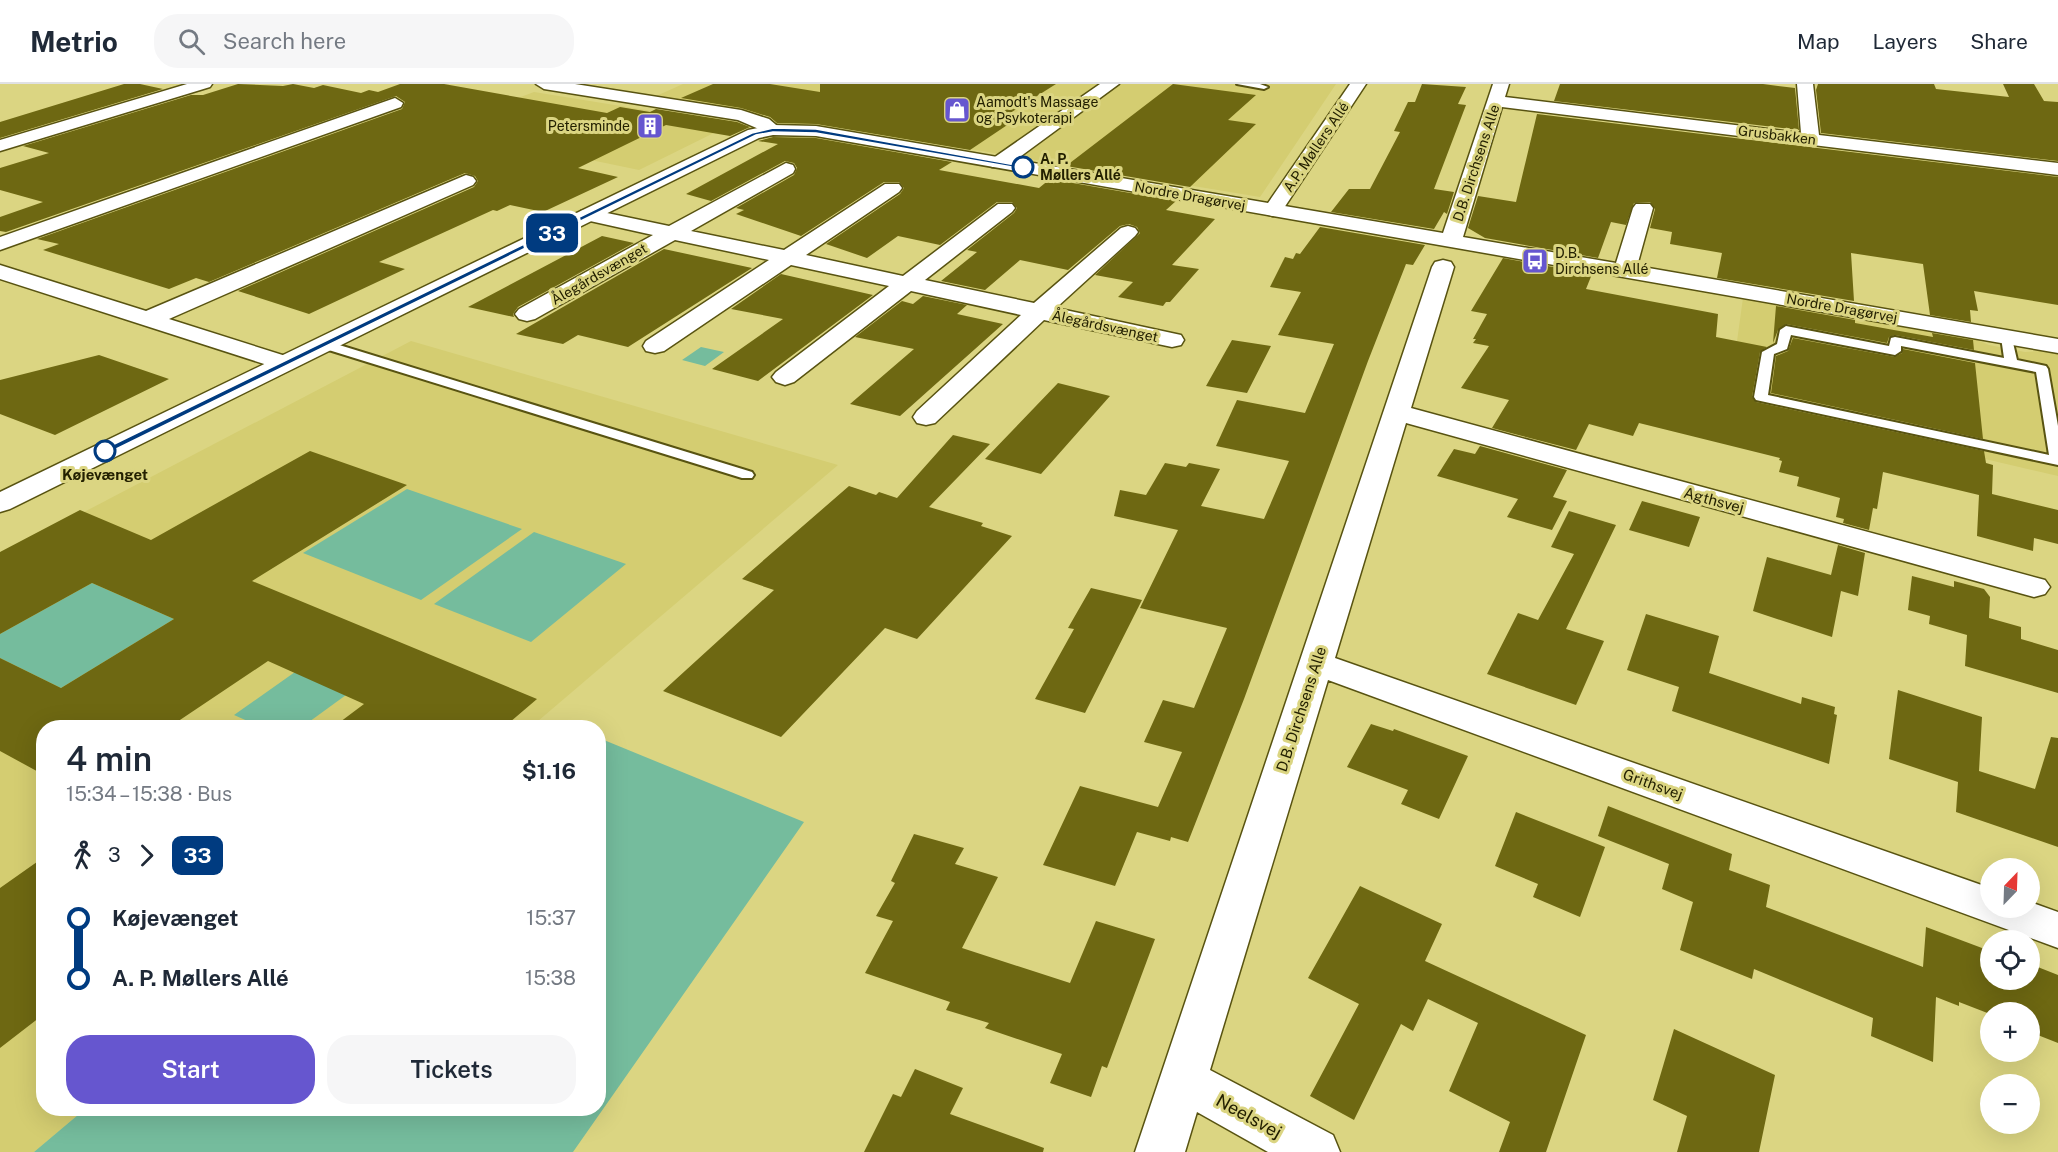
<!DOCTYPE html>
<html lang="en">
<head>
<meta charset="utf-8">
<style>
  :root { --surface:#fff; --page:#f6f6f7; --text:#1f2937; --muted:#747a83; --line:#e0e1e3; --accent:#6656cf }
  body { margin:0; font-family:"Public Sans",sans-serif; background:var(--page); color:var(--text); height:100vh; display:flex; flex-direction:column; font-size:22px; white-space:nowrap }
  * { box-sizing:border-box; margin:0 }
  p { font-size:20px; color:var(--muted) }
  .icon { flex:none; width:33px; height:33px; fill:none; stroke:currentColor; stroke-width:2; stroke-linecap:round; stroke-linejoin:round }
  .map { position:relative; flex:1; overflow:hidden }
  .side { position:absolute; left:36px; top:636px; width:570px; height:396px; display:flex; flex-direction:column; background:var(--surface); border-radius:24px; box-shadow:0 6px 24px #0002 }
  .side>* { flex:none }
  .badge { padding:0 12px; border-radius:9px; font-size:21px; line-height:39px }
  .needle { width:39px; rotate:23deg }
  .buttons { position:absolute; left:1980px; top:774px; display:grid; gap:12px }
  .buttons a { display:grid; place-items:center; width:60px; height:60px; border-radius:50%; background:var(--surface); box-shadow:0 6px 24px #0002; font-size:30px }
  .map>.badge { position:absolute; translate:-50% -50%; box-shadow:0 0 0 3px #fff }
  .legs { display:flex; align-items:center; gap:9px; height:66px; padding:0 30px; font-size:20px }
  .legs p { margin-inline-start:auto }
  .headline { display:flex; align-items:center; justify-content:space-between; height:102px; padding:0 30px }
  h1 { font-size:33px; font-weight:600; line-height:45px }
  .action { display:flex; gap:12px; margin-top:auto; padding:12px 30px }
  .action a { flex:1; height:69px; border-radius:24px; background:var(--accent); color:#fff; font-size:24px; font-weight:600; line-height:69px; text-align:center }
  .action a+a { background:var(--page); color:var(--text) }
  ul { padding:0 30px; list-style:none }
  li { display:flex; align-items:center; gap:21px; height:60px; font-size:22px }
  li i { display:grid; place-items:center; width:9px; height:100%; margin:0 8px; background:currentColor }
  li i::after { content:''; width:15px; height:15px; margin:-8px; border:4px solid; border-radius:50%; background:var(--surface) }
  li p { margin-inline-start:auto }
  li:first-child i { background:linear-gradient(#0000 50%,currentColor 0) }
  li:last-child i { background:linear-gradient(currentColor 50%,#0000 0) }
  header { display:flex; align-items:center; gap:36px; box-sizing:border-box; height:84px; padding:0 30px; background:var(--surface); border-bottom:2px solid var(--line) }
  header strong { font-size:28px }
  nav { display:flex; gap:33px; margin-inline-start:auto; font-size:21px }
  .search { width:420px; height:54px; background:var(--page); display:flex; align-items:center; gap:15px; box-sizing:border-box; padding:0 21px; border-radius:24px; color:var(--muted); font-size:22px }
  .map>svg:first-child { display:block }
  .built { fill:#d4cd71 }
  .green { fill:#75bc9d }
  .building { fill:#6e6812 }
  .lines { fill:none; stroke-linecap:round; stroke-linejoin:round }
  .service-casing { stroke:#585311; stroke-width:4 }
  .minor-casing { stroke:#585311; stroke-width:3 }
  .tertiary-casing { stroke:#585311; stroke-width:3 }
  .service { fill:#fff; fill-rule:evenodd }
  .minor { fill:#fff; fill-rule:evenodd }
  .tertiary { fill:#fff; fill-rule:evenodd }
  .line-1 { fill:#003b80; stroke:#fff; stroke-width:1.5 }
  .stop-1-dot { fill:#fff; stroke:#003b80; stroke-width:3 }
  .labels { text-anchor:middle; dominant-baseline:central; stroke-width:6; stroke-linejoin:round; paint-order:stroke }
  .far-poi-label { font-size:14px; fill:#232000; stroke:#dbd582; text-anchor:start }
  .far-street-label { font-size:14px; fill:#232000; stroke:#dbd582 }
  .far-stop-label { font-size:14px; font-weight:bold; fill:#232000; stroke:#dbd582; text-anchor:start }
  .stop-label { font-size:15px; font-weight:bold; fill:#232000; stroke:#dbd582 }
  .street-label { font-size:15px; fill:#232000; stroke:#dbd582 }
  .near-street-label { font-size:18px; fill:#232000; stroke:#dbd582 }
</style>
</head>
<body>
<header>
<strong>Metrio</strong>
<div class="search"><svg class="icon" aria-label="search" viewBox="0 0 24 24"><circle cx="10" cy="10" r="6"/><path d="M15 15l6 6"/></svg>Search here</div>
<nav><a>Map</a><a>Layers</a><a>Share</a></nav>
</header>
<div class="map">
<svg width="2058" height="1068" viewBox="0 0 2058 1068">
  <rect width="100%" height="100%" fill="#dbd582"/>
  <path class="built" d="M683,0h653l-76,113 -606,-100z
    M534,8l198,32 -93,46 -201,-42z
    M1743,214l229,40 17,7 36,7 15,-1 18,3v122l-329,-77z
    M411,257l427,124 -307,262 -487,1v380l41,1 -51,43h-34v-596z"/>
  <path class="green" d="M701,263l23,5 -19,14 -23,-6z
    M407,405l115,40 -101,71 -118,-47z
    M534,448l92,32 -95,78 -97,-38z
    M92,499l82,36 -113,69 -61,-30v-24z
    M295,588l51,23 -44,32h-41l-27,-12z
    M599,654l205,84 -231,330h-539l51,-43 513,-1z"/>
  <path class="building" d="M124,0h16l23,5 -163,49v-16z
    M238,0l45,2 10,-2 21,4 9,-3 38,8 8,-3 9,2 22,-8h44l163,29 13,-6 30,5 6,-3 81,13 13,5 -20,9 -64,-11 -88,43 40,9 -75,35 -33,-7 -13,6 -4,-1 -114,52 26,7 -96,45 -71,-23 236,-104 4,-6 -3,-5 -10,-3 -256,109 -13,-4 -27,11 -126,-39 16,-6 -22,-5 365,-130 3,-7 -9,-6 -390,136 -6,-1v-14l43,-15 -43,-12v-22l49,-15 -26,-7 168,-51h12z
    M713,0h57l50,8v-8h236l-49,31 12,2 -49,33 -154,-26 -39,-1 -7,-6 -29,-9 -60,-10z
    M1173,0l83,11 -28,25 28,4 -66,63 -124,-21z
    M1422,0l44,3 -8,17 8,1 -32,84 20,3 -7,22 -3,-2 -10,17 -103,-17 18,-23h21l30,-57 -6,-1 14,-29h7z
    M1560,0h203l32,4 4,42 -245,-29z
    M1818,0h116l2,5 73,8 -6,-13h31l10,17 14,1v59l-237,-28 -5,-43z
    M1537,30l521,63v128l-84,-14 4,20 -8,-1 1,12 -41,-7 -7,-51 -72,-11 3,48 -137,-23 5,-25 -52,-9 2,-12 -22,-4 5,-19 -5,-7 -16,1 -8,22 -15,-3 -13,36 -113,-20 -17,-10 10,-32 38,6z
    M773,53l43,1 136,24 -13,8 100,18 11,-9 126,22 -10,9 49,9 -43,46 27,4 -29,33h-4l-3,4 -45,-9 15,-15 -38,-7 45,-42 -3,-6 -8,-3 -9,2 -52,44 -48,-10 -35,30 -44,-9 36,-29 -10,-2 47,-37 3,-5 -5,-6h-15l-57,43 -42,-9 -31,22 -41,-14 74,-50 4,-6 -5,-6h-15l-83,54 -65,-22 8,-4 -8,-2 58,-33 3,-7 -3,-5 -9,-2 -74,40 -25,-7 92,-50 -20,-3z
    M1320,143l105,18 -12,20 -7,-1 -38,97 -124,338 -56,143 -17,-5 -1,4 -33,-9 -22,54 -72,-21 37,-79 78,21 24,-55 -38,-10 19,-42 31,8 33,-80 -87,-20 38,-78 -64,-14 6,-26 26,5 19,-32 21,4 3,-4 31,6 -19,37 63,13 25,-58 -73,-15 21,-46 68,13 29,-69 -56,-9 23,-43 -31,-5 15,-30 8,2 3,-6 4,1z
    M602,152l32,7 -116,64 -5,7 1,3 -46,-10z
    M664,165l88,19 -124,79 -50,-12 -15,9 -47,-10z
    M1503,174l89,16 -6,15 132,25 -2,23 51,10 -7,5 -8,45 4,5 228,49 2,12 7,2 -1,29 66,16v34l-24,-6 -1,13 -56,-15 2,-41 -96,-23 -6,37 -4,-1 -4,22 -26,-7 1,-4 -8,-2 4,-19 -43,-12 2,-9 -20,-5 3,-11 -3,-1 1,-2 -141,-35 -6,13 -44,-12 -13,26 -84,-22 17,-28 -48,-12 28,-42 -16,-3 3,-4h-3l14,-25 -16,-3z
    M781,190l92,21 -115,86 -46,-12 71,-50 -52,-10z
    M923,212l44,9 -10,9 46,10 -103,92 -50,-12 64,-55 -59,-12 47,-36 11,3z
    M1776,222l79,14v3l78,14 -1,-4 41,7 1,10 -79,-15 -6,2 -2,6 -101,-19 -8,6 -5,13z
    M1793,254l102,19 7,-4 1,-4 72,14 8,76 -212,-46 5,-37 12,-5z
    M1232,256l39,6 -24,47 -41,-7z
    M99,271l70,24 -114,56 -55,-21v-34z
    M1058,299l52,13 -69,78 -56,-15z
    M953,351l37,9 -61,63 54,16 -2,3 31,10 -95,103 -32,-11 -104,109 -118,-46 111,-101 -32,-11 107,-93 27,9 3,-3 18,6z
    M1480,362l87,24 -14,27 14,4 -15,29 -45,-13 11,-18 -81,-23 17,-27 21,5z
    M310,367l97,34 -155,96 285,118 -34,29h-171l32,-24 -96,-43 -100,67h-124v47l-44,-24v-93l61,30 113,-69 -82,-36 -92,51v-82l80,-42 71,30z
    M1642,417l58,16 -11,30 -60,-17z
    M1569,427l47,14 -50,104 38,12 -28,64 -89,-31 31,-61 20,7 36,-66 -23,-7z
    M1838,461l27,8 -7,43 -17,-5 -9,46 -79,-26 14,-54 64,18z
    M1912,492l42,11v-6l30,8 6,8 -1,21 32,9v12l37,11v43l-93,-27 2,-31 -38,-11 1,-8 -22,-6z
    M1091,504l51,12 -57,113 -50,-14 39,-70 -6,-1z
    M1646,530l73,22 -10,37 92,31 1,-7 33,10 -1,7 3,1 -8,49 -157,-53 7,-24 -52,-17z
    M1898,606l84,27 -3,54 56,18 16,-52 7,1v109l-102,-35 2,-30 -69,-23z
    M1371,640l22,7 1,-2 74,27 -29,63 -38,-15 7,-14 -61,-23z
    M1608,722l124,48 -3,16 41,15 -4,22 157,60 3,-40 64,24v29h40v-16l28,11v68l-28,-11v-20l-40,2 -31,-12v4l-23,-9 -3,65 -62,-26 2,-18 -119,-49 -2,10 -72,-29 13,-48 -31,-13 7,-25 -71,-28z
    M1516,728l89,35 -25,70 -47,-20 5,-13 -43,-18z
    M914,750l50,14 -9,16 43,13 -36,71 108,35 26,-62 59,18 -48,129 -5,-2 -11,31 -41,-14 12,-29 -77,-26 4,-5 -43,-13 4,-8 -85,-29 28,-52 -17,-5 19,-33 -4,-2z
    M44,773v157l-44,34v-160z
    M1360,802l82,38 -17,37 161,74 -40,117h-47l11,-30 -61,-31 29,-68 -50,-24 -15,32 -12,-7 -47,96 -44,-24 49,-92 -51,-26z
    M1674,945l101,46 -16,77h-82l10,-36 -34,-16z
    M915,985l48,19 -13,26 94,34 -1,4h-179l29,-58 8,3z"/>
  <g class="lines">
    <defs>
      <path id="service" d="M1237,0h23l8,3 -4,2z
        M1786,242l103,20 2,-8 4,-1 109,21 -3,-21 2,-3h8l6,26 29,6 2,3 10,57v39l-302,-65 -2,-3 8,-45 15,-8 3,-14zM1791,251l104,20 6,-4v-5l135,26 13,83 -281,-60 6,-41 13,-5z
        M323,256l429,132 2,3 -2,3h-10l-423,-131 -2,-3z"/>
      <path id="minor" d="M187,0h25l-2,3 -210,64v-11z
        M536,0h39l166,26 28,9 13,11 -3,4 -6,1 -35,-15 -194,-31z
        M1100,0h19l-113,83h-14l-2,-4 2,-4z
        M1493,0h16l-4,13 296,36 -4,-49h16l6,51 239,28v12l-556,-68 -39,130 153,26 17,-55 3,-4h14l3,4 -16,58 421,73v14l-785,-137 -7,-2 -3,-4 3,-4 7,-2 170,29z
        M395,14l8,5 -2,4 -401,143v-13z
        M786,79l7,2 2,4 -2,4 -102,58 93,19 101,-66h14l3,4 -3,4 -93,63 97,21 95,-72h14l3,4 -3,4 -87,68 109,23 87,-75 7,-2 7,2 3,4 -3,4 -79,72 125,27 3,5 -3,5 -9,2 -128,-27 -109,103 -9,2 -9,-2 -4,-6 4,-6 104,-96 -110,-24 -117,91 -9,3 -9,-3 -4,-5 4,-5 113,-86 -98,-21 -127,86 -9,2 -9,-2 -3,-5 3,-5 123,-81 -94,-20 -140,79 -8,2 -8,-2 -4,-5 4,-5 134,-74 -72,-16 -3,-4 3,-4 7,-2 81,17z
        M466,91l7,2 3,4 -3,4 -304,134 123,39 3,5 -3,5 -9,2 -283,-91v-14l146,46z
        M1443,176l8,2 3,5 -43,141 634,172 5,7 -5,7 -11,3 -11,-3 -617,-171 -71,235 655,230v20h40v-6l28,10v36l-730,-268 -118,390 123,65 7,17h-72l-71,-40 -12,40h-50l297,-885 3,-5z"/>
      <path id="tertiary" d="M1350,0h16l-86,130 -7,2 -457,-80 -43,-1 -14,3 -749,371 -10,3v-20l748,-362 25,-5 43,1 452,77z"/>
    </defs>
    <use href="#service" class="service-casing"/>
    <use href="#minor" class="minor-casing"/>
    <use href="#tertiary" class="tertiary-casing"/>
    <use href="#service" class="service"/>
    <use href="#minor" class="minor"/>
    <use href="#tertiary" class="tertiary"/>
  </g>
  <path class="line-1" d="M773,44l43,1 210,38 -3,2 -207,-36 -43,-1 -17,3 -648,318 -8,-2 652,-318z"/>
  <defs>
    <symbol id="shop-square" viewBox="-11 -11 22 22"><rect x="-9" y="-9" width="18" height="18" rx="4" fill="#6656cf" stroke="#dbd582"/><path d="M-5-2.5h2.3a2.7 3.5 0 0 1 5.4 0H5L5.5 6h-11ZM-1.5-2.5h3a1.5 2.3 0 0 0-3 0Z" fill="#fff"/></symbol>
    <symbol id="building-square" viewBox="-11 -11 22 22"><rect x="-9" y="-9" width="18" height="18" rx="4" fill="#6656cf" stroke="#dbd582"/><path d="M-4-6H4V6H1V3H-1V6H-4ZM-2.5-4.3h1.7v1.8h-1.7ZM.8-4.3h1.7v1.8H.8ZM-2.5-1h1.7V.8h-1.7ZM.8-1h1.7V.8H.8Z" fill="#fff"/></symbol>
    <symbol id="bus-square" viewBox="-11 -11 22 22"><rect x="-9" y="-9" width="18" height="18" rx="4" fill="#6656cf" stroke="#dbd582"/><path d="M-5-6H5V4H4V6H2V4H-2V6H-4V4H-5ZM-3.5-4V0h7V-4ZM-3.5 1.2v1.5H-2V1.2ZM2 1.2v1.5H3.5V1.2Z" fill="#fff"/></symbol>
  </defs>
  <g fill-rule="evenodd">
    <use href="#shop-square" x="942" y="11" width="30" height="30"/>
    <use href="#building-square" x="635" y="27" width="30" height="30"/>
    <use href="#bus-square" x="1520" y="162" width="30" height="30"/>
  </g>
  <g class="stop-1-dot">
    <circle cx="1023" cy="83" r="10"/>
    <circle cx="105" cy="367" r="10"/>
  </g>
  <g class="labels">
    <g class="far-poi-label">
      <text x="976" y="18">Aamodt's Massage<tspan x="976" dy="16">og Psykoterapi</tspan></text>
      <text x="630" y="42" text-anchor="end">Petersminde</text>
      <text x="1555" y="169">D.B.<tspan x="1555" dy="16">Dirchsens Allé</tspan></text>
    </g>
    <g class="far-street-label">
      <text transform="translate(1777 51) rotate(7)">Grusbakken</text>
      <text transform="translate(1316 63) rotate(-56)">A.P. Møllers Allé</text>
      <text transform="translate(1476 79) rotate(-72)">D.B. Dirchsens Alle</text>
      <text transform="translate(1190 112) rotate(10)">Nordre Dragørvej</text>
      <text transform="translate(599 190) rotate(-30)">Ålegårdsvænget</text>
      <text transform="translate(1842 224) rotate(10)">Nordre Dragørvej</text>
      <text transform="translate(1105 242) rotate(12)">Ålegårdsvænget</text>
    </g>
    <g class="far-stop-label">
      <text x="1040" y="75">A. P.<tspan x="1040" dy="16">Møllers Allé</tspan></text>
    </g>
    <g class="stop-label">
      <text x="105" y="390">Køjevænget</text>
    </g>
    <g class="street-label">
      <text transform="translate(1714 416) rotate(15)">Agthsvej</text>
      <text transform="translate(1301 625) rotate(-72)">D.B. Dirchsens Alle</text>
      <text transform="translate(1653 700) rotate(20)">Grithsvej</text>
    </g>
    <g class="near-street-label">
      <text transform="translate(1249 1032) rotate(29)">Neelsvej</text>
    </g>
  </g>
</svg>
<div class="buttons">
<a><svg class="needle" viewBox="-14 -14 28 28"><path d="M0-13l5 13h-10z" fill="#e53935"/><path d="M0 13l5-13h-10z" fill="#747a83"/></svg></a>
<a><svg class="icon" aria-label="locate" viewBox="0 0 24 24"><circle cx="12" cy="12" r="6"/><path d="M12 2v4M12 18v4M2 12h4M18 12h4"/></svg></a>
<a>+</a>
<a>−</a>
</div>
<b class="badge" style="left:552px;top:149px;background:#003b80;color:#fff">33</b>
<section class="side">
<div class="headline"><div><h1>4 min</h1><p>15:34 – 15:38 · Bus</p></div><b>$1.16</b></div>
<div class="legs"><svg class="icon" aria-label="walk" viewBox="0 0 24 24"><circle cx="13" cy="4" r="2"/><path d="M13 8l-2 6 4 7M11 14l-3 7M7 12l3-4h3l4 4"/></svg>3<svg class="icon" aria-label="forward" viewBox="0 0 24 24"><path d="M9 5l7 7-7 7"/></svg><b class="badge" style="background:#003b80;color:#fff">33</b></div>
<ul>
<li><i style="color:#003b80"></i><b>Køjevænget</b><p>15:37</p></li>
<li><i style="color:#003b80"></i><b>A. P. Møllers Allé</b><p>15:38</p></li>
</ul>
<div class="action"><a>Start</a><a>Tickets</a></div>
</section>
</div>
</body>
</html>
